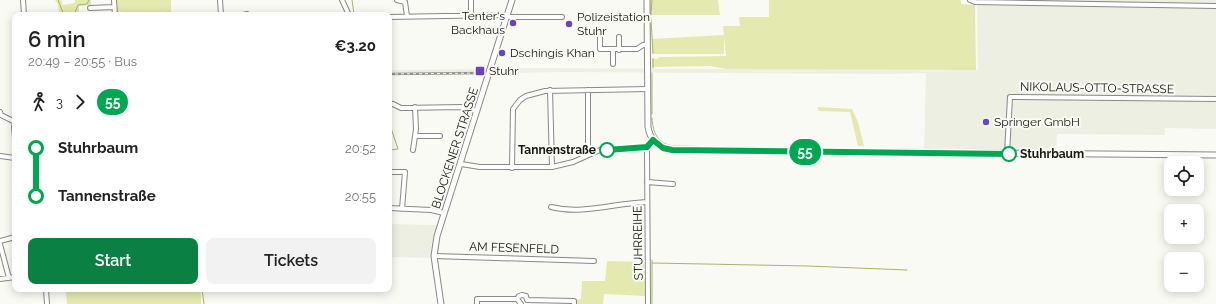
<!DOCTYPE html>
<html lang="en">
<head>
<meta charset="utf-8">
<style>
  :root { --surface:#fff; --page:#f2f2f2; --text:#222; --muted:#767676; --accent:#0b8043 }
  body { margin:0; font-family:Raleway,sans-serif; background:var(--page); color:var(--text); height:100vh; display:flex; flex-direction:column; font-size:15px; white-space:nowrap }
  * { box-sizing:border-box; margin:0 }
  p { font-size:13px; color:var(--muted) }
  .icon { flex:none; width:22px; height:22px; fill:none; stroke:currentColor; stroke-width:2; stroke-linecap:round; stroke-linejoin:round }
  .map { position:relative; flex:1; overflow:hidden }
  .side { position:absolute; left:12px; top:12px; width:380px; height:280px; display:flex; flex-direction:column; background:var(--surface); border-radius:8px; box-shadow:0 2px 10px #0003 }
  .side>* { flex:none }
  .badge { padding:0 8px; border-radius:13px; font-size:14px; line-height:26px }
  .tools { position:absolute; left:1164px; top:156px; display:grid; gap:8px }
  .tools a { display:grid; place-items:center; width:40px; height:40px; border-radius:8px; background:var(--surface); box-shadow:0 2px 10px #0003; font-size:20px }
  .map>.badge { position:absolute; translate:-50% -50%; box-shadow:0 0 0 2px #fff }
  .legs { display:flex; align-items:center; gap:6px; height:44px; padding:0 16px; font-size:13px }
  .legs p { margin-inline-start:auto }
  .head { display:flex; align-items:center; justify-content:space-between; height:68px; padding:0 16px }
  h1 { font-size:22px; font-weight:600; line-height:30px }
  .primary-button { display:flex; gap:8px; margin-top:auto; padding:8px 16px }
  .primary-button a { flex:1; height:46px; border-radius:8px; background:var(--accent); color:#fff; font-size:16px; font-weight:600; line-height:46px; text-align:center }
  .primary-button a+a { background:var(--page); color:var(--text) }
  ul { padding:0 16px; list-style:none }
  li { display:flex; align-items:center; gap:14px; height:48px; font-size:15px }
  li i { display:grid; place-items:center; width:6px; height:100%; margin:0 5px; background:currentColor }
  li i::after { content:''; width:10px; height:10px; margin:-5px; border:3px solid; border-radius:50%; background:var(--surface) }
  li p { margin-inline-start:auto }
  li:first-child i { background:linear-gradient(#0000 50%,currentColor 0) }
  li:last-child i { background:linear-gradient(currentColor 50%,#0000 0) }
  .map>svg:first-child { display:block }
  .built { fill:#eeefe3 }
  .green { fill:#e4e9b0 }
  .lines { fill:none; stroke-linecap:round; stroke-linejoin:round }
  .stream { stroke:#adb268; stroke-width:1 }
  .minor-casing { stroke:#888984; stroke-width:6 }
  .tertiary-casing { stroke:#888984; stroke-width:7 }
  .minor { stroke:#fff; stroke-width:4 }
  .tertiary { stroke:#fff; stroke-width:5 }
  .rail-casing { stroke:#92928f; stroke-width:2.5 }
  .rail { stroke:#fafaf5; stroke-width:1; stroke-dasharray:3; stroke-linecap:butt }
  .line-1-casing { stroke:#fff; stroke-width:9 }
  .line-1 { stroke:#00a651; stroke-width:6 }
  .poi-dot { fill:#6845be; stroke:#fafaf5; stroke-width:1.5 }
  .stop-1-dot { fill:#fff; stroke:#00a651; stroke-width:2 }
  .labels { text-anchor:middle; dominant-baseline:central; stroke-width:4; stroke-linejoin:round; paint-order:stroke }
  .poi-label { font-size:12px; fill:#161614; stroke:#fafaf5; text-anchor:start }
  .street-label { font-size:12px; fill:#161614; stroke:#fafaf5 }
  .stop-label { font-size:12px; font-weight:bold; fill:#161614; stroke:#fafaf5; text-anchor:end }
</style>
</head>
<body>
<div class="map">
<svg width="1216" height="304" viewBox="0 0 1216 304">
  <rect width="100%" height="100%" fill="#fafaf5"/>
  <path class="built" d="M977,0h239v129l-51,-1v7l-108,-1 -1,18 -132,-2 2,-77 -35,1 -329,-2 -173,3v-5l87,-1 1,-4h12l-1,4h6l1,-1 483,2z
    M389,224l48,1 -5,16 -2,17 -41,-1z"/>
  <path class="green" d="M55,0h6l2,5 12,-2v-3h16v5l-12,1v9h-20l-1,-11z
    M116,0h55v15h-54z
    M649,0h69l2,15h-72z
    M769,0h192v4l14,1 1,65 -249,-1 -17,-3 -58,1v-9l5,1 3,-2 66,-1 -3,-30h17l-1,-9h30z
    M724,35v19h-72v-15z
    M817,107l35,2 6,13 6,24h-6l-8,-34 -31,-1z
    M607,261l37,1 1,34 -41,-2 -1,10h-27v-4l5,-1 1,-18h23z
    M66,289h135v15h-134z"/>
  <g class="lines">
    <path class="stream" d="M58,0l6,15
      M352,0l2,14
      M651,14l1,-14
      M74,15l4,-10 9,-1 2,-4
      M651,19l2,34
      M653,68v-9
      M652,114v-41
      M14,118h1
      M652,118c1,15 5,25 21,28l186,3
      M389,122l9,27 -9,1
      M652,260v44
      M652,263l156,3 99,4
      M202,289l2,15"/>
    <defs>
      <path id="minor" d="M23,0l1,15
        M114,0l1,15
        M220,0l1,15
        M342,0l7,15
        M397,0l8,2 2,14
        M471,0v16
        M970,0l5,2 241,4
        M90,8l24,-1
        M243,15l4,-1
        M389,17l112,-2 10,2h51
        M600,37v12h37l6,-4h4
        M619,50v-13
        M613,64v-14
        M550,90l2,77
        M588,90v65
        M393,104l8,4 61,-1 15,4
        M0,112l1,3 14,7
        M15,122l-1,5 1,11
        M415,136h25
        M647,147l1,157
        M413,150l3,-21 -1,-22
        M1007,154l3,-57 206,2
        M0,156l15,2
        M461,164l19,3h72l21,-5 27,-12 47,-3 6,-7
        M512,168l1,-59 7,-9 6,-4 19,-5 103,-2
        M389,172h16l-3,37
        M647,182l26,2
        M551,207c32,8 64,-4 96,-5
        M389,208l42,2 13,3
        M0,241l15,-4
        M0,244l9,34
        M434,256l160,5
        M0,279l15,-2
        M46,289l1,15
        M517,299l4,5
        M477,304v-5h40l2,-3 3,-1 4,1 1,4 47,1v3"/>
      <path id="tertiary" d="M647,0l1,127c2,12 8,19 19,23l549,5
        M441,304l-7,-48 3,-20 75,-236"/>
    </defs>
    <use href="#minor" class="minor-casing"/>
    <use href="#tertiary" class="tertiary-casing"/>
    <use href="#minor" class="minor"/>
    <use href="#tertiary" class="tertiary"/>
    <defs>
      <path id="rail" d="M389,74l95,-1"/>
    </defs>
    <use href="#rail" class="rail-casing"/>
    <use href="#rail" class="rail"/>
  </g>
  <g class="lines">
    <defs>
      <path id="line-1" d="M607,150l40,-3 6,-7 10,8 9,2 337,4"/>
    </defs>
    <use href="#line-1" class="line-1-casing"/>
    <use href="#line-1" class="line-1"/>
  </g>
  <g class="poi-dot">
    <circle cx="513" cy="23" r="4"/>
    <circle cx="569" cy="24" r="4"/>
    <circle cx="502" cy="53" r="4"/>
    <rect x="475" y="66" width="10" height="10" rx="2"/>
    <circle cx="986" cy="122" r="4"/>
  </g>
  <g class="stop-1-dot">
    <circle cx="607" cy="150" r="7"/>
    <circle cx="1009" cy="154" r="7"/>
  </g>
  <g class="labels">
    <g class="poi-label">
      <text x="505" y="16" text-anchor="end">Tenter's<tspan x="505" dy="14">Backhaus</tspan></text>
      <text x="577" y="17">Polizeistation<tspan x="577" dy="14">Stuhr</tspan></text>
      <text x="510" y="53">Dschingis Khan</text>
      <text x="489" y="71">Stuhr</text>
      <text x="994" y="122">Springer GmbH</text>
    </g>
    <g class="street-label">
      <text transform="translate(1097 88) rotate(1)">NIKOLAUS-OTTO-STRASSE</text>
      <text transform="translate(455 148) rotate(-72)">BLOCKENER STRASSE</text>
      <text transform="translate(638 243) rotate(-91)">STUHRREIHE</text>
      <text transform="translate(514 248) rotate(2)">AM FESENFELD</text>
    </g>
    <g class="stop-label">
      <text x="596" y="150">Tannenstraße</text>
      <text x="1020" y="154" text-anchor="start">Stuhrbaum</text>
    </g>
  </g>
</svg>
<div class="tools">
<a><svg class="icon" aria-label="locate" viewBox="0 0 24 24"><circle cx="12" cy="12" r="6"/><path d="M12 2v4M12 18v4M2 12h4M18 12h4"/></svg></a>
<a>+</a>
<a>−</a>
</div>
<b class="badge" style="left:805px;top:152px;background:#00a651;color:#fff">55</b>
<section class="side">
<div class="head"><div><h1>6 min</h1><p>20:49 – 20:55 · Bus</p></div><b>€3.20</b></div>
<div class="legs"><svg class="icon" aria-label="walk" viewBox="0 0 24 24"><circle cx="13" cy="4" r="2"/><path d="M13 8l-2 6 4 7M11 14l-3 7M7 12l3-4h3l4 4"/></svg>3<svg class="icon" aria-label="forward" viewBox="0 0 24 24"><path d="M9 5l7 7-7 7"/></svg><b class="badge" style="background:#00a651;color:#fff">55</b></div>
<ul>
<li><i style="color:#00a651"></i><b>Stuhrbaum</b><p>20:52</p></li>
<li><i style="color:#00a651"></i><b>Tannenstraße</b><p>20:55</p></li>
</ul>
<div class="primary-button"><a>Start</a><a>Tickets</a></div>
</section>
</div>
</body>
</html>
